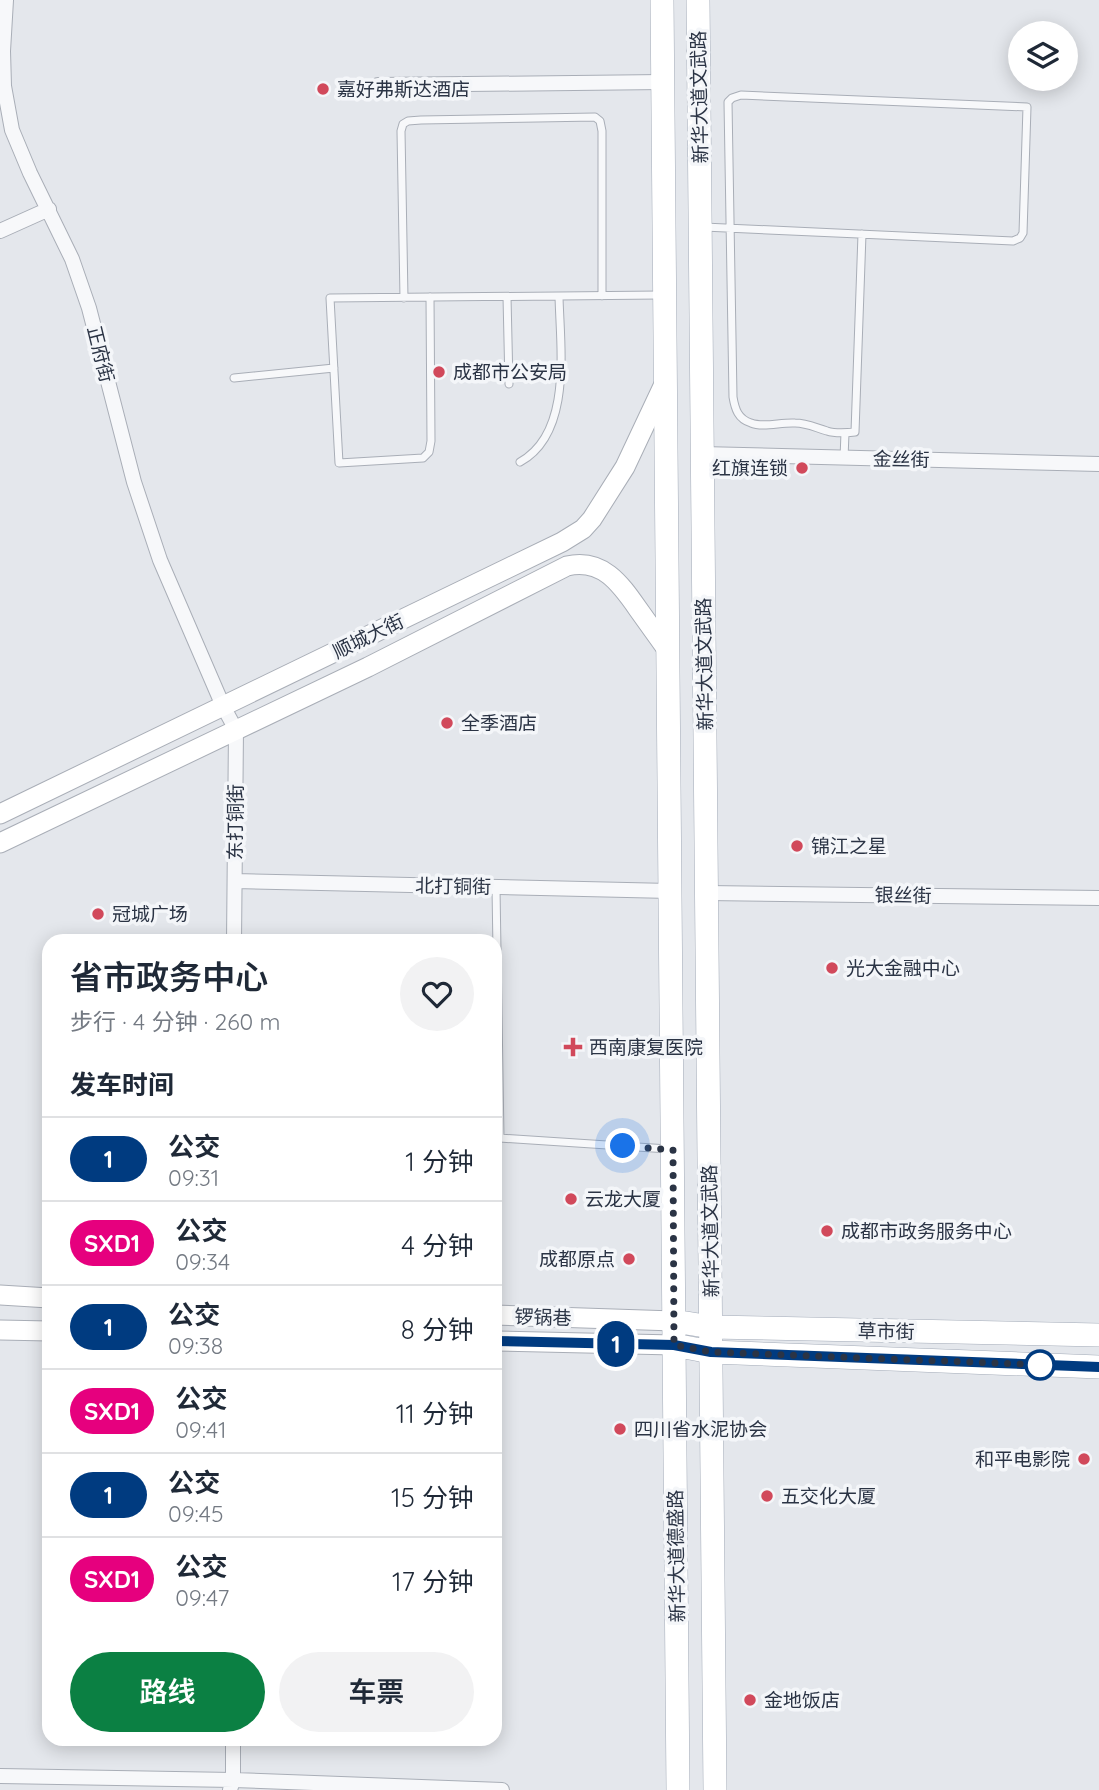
<!DOCTYPE html>
<html lang="zh">
<head>
<meta charset="utf-8">
<style>
  :root { --surface:#fff; --page:#f2f2f3; --text:#1f2937; --muted:#747a83; --line:#e0e1e3; --accent:#0b8043 }
  body { margin:0; font-family:Quicksand,"Noto Sans SC",sans-serif; background:var(--page); color:var(--text); height:100vh; display:flex; flex-direction:column; font-size:26px; white-space:nowrap }
  * { box-sizing:border-box; margin:0 }
  p { font-size:23px; color:var(--muted) }
  .icon { flex:none; width:38px; height:38px; fill:none; stroke:currentColor; stroke-width:2; stroke-linecap:round; stroke-linejoin:round }
  .map { position:relative; flex:1; overflow:hidden }
  .sheet { position:absolute; left:42px; top:934px; width:460px; height:812px; display:flex; flex-direction:column; background:var(--surface); border-radius:21px; box-shadow:0 4px 18px #0003 }
  .sheet>* { flex:none }
  .badge { padding:0 14px; border-radius:23px; font-size:24px; line-height:46px }
  .tools { position:absolute; left:1008px; top:21px; display:grid; gap:14px }
  .tools a { display:grid; place-items:center; width:70px; height:70px; border-radius:50%; background:var(--surface); box-shadow:0 4px 18px #0003; font-size:35px }
  .you { position:absolute; width:35px; height:35px; margin:-18px; border:5px solid #fff; border-radius:50%; background:#1a73e8; box-shadow:0 0 0 10px #1a73e833 }
  .map>.badge { position:absolute; translate:-50% -50%; box-shadow:0 0 0 4px #fff }
  h2 { padding:0 28px; font-size:26px; line-height:63px }
  .round { display:grid; place-items:center; flex:none; width:74px; height:74px; border-radius:37px; background:var(--page) }
  .head { display:flex; align-items:center; justify-content:space-between; height:119px; padding:0 28px }
  h1 { font-size:33px; font-weight:600; line-height:52px }
  .action { display:flex; gap:14px; margin-top:auto; padding:14px 28px }
  .action a { flex:1; height:80px; border-radius:42px; background:var(--accent); color:#fff; font-size:28px; font-weight:600; line-height:80px; text-align:center }
  .action a+a { background:var(--page); color:var(--text) }
  ul { padding:0; list-style:none }
  li { display:flex; align-items:center; gap:21px; height:84px; padding:0 28px; border-top:2px solid var(--line) }
  li div { flex:1 }
  li b { display:block; font-size:26px }
  li em { font-style:normal }
  li .badge { min-width:77px; font-weight:700; text-align:center }
  .map>svg:first-child { display:block }
  .lines { fill:none; stroke-linecap:round; stroke-linejoin:round }
  .service-casing { stroke:#a9aeb7; stroke-width:9 }
  .minor-casing { stroke:#a9aeb7; stroke-width:16 }
  .secondary-casing { stroke:#a9aeb7; stroke-width:21 }
  .primary-casing { stroke:#a3abb8; stroke-width:24 }
  .service { stroke:#f7f8fa; stroke-width:7 }
  .minor { stroke:#f7f8fa; stroke-width:14 }
  .secondary { stroke:#fff; stroke-width:19 }
  .primary { stroke:#fff; stroke-width:23 }
  .line-casing { stroke:#fff; stroke-width:16 }
  .line { stroke:#003b80; stroke-width:10 }
  .walk { stroke:#2b3445; stroke-width:7; stroke-dasharray:0 12.6 }
  .poi-dot { fill:#d1495b; stroke:#f4f6f9; stroke-width:2.5 }
  .stop-dot { fill:#fff; stroke:#003b80; stroke-width:3.5 }
  .labels { text-anchor:middle; dominant-baseline:central; stroke-width:7; stroke-linejoin:round; paint-order:stroke }
  .poi-label { font-size:19px; fill:#2b3445; stroke:#f4f6f9; text-anchor:start }
  .street-label { font-size:19px; fill:#2b3445; stroke:#f4f6f9 }
</style>
</head>
<body>
<div class="map">
<svg width="1099" height="1790" viewBox="0 0 1099 1790">
  <rect width="100%" height="100%" fill="#e4e7ec"/>
  <g class="lines">
    <defs>
      <path id="service" d="M704,227c103,5 206,9 309,14l7,-3 3,-5 4,-126 -286,-12 -9,3 -4,4 5,295c2,12 5,22 18,26 12,5 30,-1 44,0 12,0 21,5 32,8 9,3 19,2 28,1l7,-198
        M430,297l1,144 -2,11 -6,6 -84,5 -9,-165 330,-3
        M507,297l2,87
        M404,298l-3,-167 2,-7 5,-3 13,-1 174,-3 5,4 2,10v165
        M234,378l100,-10
        M844,458l1,-25
        M520,462c53,-29 40,-116 39,-166
        M496,888l4,250 168,11"/>
      <path id="minor" d="M6,0l-3,51 1,35 8,44 18,43 42,86 17,49 45,174 26,78 63,146 13,24 -2,212
        M378,85l285,-3
        M0,231l49,-22
        M702,454l397,10
        M235,881l435,10
        M707,893l392,5
        M0,1776l233,4 269,10
        M230,1790l3,-10v-40"/>
      <path id="secondary" d="M0,814l562,-272 21,-13 9,-10 33,-52 40,-85
        M0,843l368,-176 199,-101c35,-8 53,17 71,43 10,14 20,28 30,42
        M0,1295l49,3
        M495,1315l179,6
        M0,1330l49,1
        M495,1341l179,4"/>
      <path id="primary" d="M662,0l16,1790
        M698,0l17,1790
        M674,1321l37,6 388,8
        M674,1345l37,7 388,15"/>
    </defs>
    <use href="#service" class="service-casing"/>
    <use href="#minor" class="minor-casing"/>
    <use href="#secondary" class="secondary-casing"/>
    <use href="#primary" class="primary-casing"/>
    <use href="#service" class="service"/>
    <use href="#minor" class="minor"/>
    <use href="#secondary" class="secondary"/>
    <use href="#primary" class="primary"/>
  </g>
  <g class="lines">
    <defs>
      <path id="line" d="M495,1341l179,4 37,7 388,15"/>
    </defs>
    <use href="#line" class="line-casing"/>
    <use href="#line" class="line"/>
    <path class="walk" d="M623,1146l50,4 1,195 37,7 333,13h-4"/>
  </g>
  <g class="poi-dot">
    <circle cx="323" cy="89" r="7"/>
    <circle cx="439" cy="372" r="7"/>
    <circle cx="802" cy="468" r="7"/>
    <circle cx="447" cy="723" r="7"/>
    <circle cx="797" cy="846" r="7"/>
    <circle cx="98" cy="914" r="7"/>
    <circle cx="832" cy="968" r="7"/>
    <path d="M569.5 1036.5h7v7h7v7h-7v7h-7v-7h-7v-7h7z"/>
    <circle cx="571" cy="1199" r="7"/>
    <circle cx="827" cy="1231" r="7"/>
    <circle cx="629" cy="1259" r="7"/>
    <circle cx="620" cy="1429" r="7"/>
    <circle cx="1084" cy="1459" r="7"/>
    <circle cx="767" cy="1496" r="7"/>
    <circle cx="750" cy="1700" r="7"/>
  </g>
  <circle class="stop-dot" cx="1040" cy="1365" r="14"/>
  <g class="labels">
    <g class="poi-label">
      <text x="337" y="89">嘉好弗斯达酒店</text>
      <text x="453" y="372">成都市公安局</text>
      <text x="788" y="468" text-anchor="end">红旗连锁</text>
      <text x="461" y="723">全季酒店</text>
      <text x="811" y="846">锦江之星</text>
      <text x="112" y="914">冠城广场</text>
      <text x="846" y="968">光大金融中心</text>
      <text x="589" y="1047">西南康复医院</text>
      <text x="585" y="1199">云龙大厦</text>
      <text x="841" y="1231">成都市政务服务中心</text>
      <text x="615" y="1259" text-anchor="end">成都原点</text>
      <text x="634" y="1429">四川省水泥协会</text>
      <text x="1070" y="1459" text-anchor="end">和平电影院</text>
      <text x="781" y="1496">五交化大厦</text>
      <text x="764" y="1700">金地饭店</text>
    </g>
    <g class="street-label">
      <text transform="translate(699 97) rotate(-91)">新华大道文武路</text>
      <text transform="translate(101 354) rotate(76)">正府街</text>
      <text transform="translate(901 459) rotate(1)">金丝街</text>
      <text transform="translate(368 636) rotate(-26)">顺城大街</text>
      <text transform="translate(704 664) rotate(-91)">新华大道文武路</text>
      <text transform="translate(235 822) rotate(-90)">东打铜街</text>
      <text transform="translate(453 886) rotate(1)">北打铜街</text>
      <text transform="translate(903 895) rotate(1)">银丝街</text>
      <text transform="translate(710 1231) rotate(-91)">新华大道文武路</text>
      <text transform="translate(543 1317) rotate(2)">锣锅巷</text>
      <text transform="translate(886 1331) rotate(1)">草市街</text>
      <text transform="translate(676 1556) rotate(-91)">新华大道德盛路</text>
    </g>
  </g>
</svg>
<div class="tools">
<a><svg class="icon" aria-label="layers" viewBox="0 0 24 24"><path d="M12 4l9 5-9 5-9-5zM3 14l9 5 9-5"/></svg></a>
</div>
<div class="you" style="left:623px;top:1146px"></div>
<b class="badge" style="left:616px;top:1344px;background:#003b80;color:#fff">1</b>
<section class="sheet">
<div class="head"><div><h1>省市政务中心</h1><p>步行 · 4 分钟 · 260 m</p></div><a class="round"><svg class="icon" aria-label="heart" viewBox="0 0 24 24"><path d="M12 20l-8-8c-3-5 5-10 8-4 3-6 11-1 8 4z"/></svg></a></div>
<h2>发车时间</h2>
<ul>
<li><span class="badge" style="background:#003b80;color:#fff">1</span><div><b>公交</b><p>09:31</p></div><em>1 分钟</em></li>
<li><span class="badge" style="background:#e6007e;color:#fff">SXD1</span><div><b>公交</b><p>09:34</p></div><em>4 分钟</em></li>
<li><span class="badge" style="background:#003b80;color:#fff">1</span><div><b>公交</b><p>09:38</p></div><em>8 分钟</em></li>
<li><span class="badge" style="background:#e6007e;color:#fff">SXD1</span><div><b>公交</b><p>09:41</p></div><em>11 分钟</em></li>
<li><span class="badge" style="background:#003b80;color:#fff">1</span><div><b>公交</b><p>09:45</p></div><em>15 分钟</em></li>
<li><span class="badge" style="background:#e6007e;color:#fff">SXD1</span><div><b>公交</b><p>09:47</p></div><em>17 分钟</em></li>
</ul>
<div class="action"><a>路线</a><a>车票</a></div>
</section>
</div>
</body>
</html>
